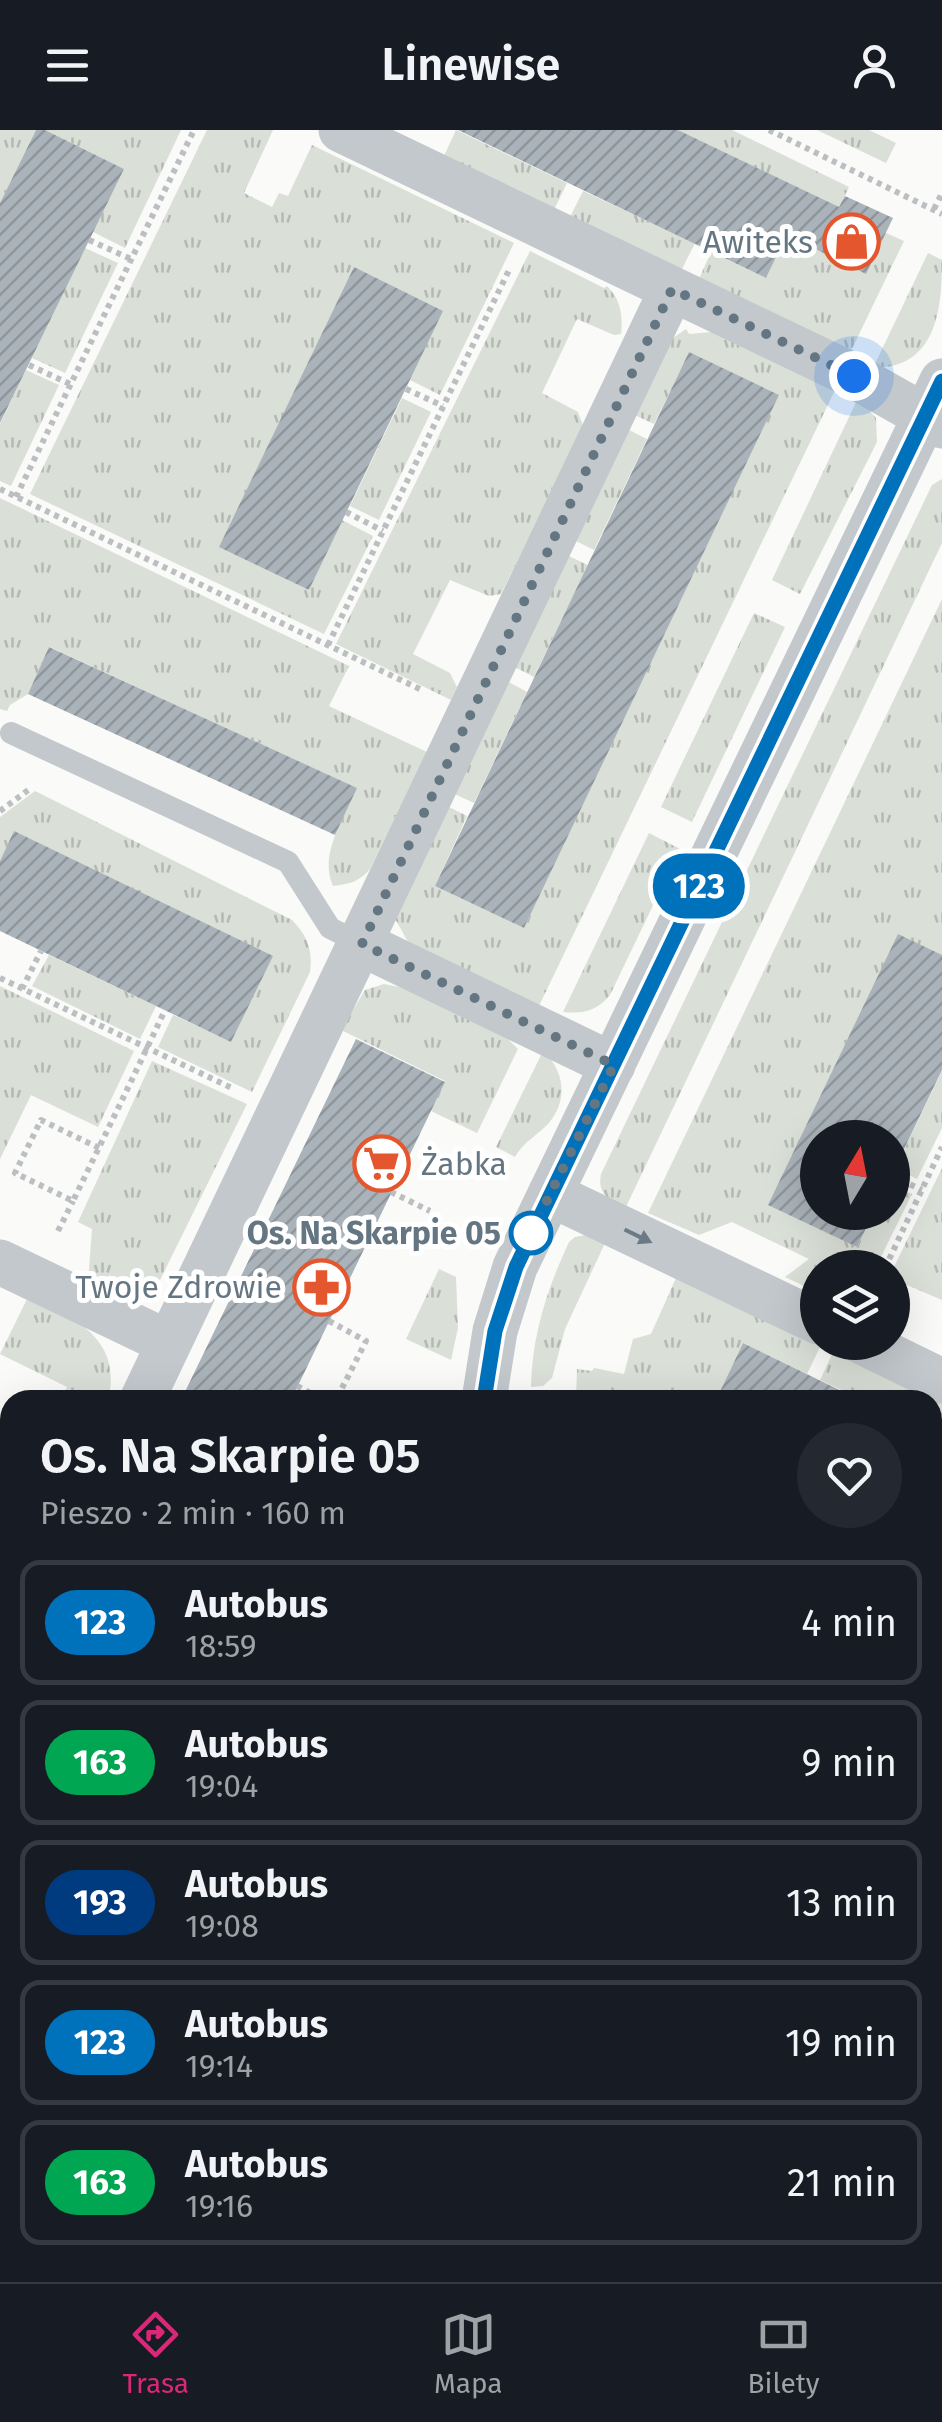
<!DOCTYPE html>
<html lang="pl">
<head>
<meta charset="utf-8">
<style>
  :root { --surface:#171b24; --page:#242831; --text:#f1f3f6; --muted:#9ea1a6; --line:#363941; --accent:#db2777 }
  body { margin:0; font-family:"Fira Sans",sans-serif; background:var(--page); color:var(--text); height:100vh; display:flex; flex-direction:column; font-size:38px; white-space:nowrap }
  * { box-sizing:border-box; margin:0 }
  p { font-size:32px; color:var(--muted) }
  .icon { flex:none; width:55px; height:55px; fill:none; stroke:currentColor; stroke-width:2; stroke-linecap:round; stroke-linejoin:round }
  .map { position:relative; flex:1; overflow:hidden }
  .drawer { position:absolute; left:0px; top:1260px; width:942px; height:892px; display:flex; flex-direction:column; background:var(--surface); border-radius:30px 30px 0 0; box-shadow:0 10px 40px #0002 }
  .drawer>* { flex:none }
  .badge { padding:0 20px; border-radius:32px; font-size:35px; line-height:65px }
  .needle { width:65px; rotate:10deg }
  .buttons { position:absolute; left:800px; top:990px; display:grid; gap:20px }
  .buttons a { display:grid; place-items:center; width:110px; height:110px; border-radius:50%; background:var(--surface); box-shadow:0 10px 40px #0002; font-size:50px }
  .you { position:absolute; width:50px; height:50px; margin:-25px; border:8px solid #fff; border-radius:50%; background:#1a73e8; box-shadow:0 0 0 15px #1a73e833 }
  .map>.badge { position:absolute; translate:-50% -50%; box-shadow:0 0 0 5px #fff }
  .round { display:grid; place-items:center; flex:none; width:105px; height:105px; border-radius:52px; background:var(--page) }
  .headline { display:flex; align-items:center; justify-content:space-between; height:170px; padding:0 40px }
  h1 { font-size:48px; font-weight:600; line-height:75px }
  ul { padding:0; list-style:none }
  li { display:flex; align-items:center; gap:30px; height:125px; margin:0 20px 15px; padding:0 20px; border:5px solid var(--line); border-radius:20px }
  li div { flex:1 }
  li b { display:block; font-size:38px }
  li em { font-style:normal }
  li .badge { min-width:110px; font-weight:700; text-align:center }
  header { display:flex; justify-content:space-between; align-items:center; height:130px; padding:0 40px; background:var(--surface); font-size:45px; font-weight:600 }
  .dock { display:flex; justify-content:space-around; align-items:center; height:140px; border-top:2px solid var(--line); background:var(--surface); font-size:28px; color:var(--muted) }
  .dock a { display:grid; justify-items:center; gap:5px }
  .dock .on { color:var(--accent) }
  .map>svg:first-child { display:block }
  .grass { fill:url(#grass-tufts) }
  .building { fill:url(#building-hatch) }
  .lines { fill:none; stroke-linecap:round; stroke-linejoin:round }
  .path { stroke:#bbbfc2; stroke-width:6; stroke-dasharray:5 5; stroke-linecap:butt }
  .lane { stroke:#c3c8cc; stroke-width:22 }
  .street { stroke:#c3c8cc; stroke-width:45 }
  .oneway { fill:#6a7a87 }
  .line-casing { stroke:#fff; stroke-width:22 }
  .line { stroke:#0072bc; stroke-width:15 }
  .walk { stroke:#657683; stroke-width:10; stroke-dasharray:0 18 }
  .stop-dot { fill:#fff; stroke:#0072bc; stroke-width:5 }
  .labels { text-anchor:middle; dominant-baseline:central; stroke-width:10; stroke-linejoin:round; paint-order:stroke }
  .poi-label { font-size:32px; fill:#657683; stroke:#fff; text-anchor:end }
  .stop-label { font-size:32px; font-weight:bold; fill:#657683; stroke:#fff; text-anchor:end }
</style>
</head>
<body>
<header><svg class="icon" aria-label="menu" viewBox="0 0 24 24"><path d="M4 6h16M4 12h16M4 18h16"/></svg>Linewise<svg class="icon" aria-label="person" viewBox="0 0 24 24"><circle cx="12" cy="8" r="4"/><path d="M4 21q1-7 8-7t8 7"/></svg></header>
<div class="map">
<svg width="942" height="2152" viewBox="0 0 942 2152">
  <defs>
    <pattern id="grass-tufts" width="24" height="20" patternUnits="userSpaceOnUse" patternTransform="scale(2.5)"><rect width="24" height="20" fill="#dadfd7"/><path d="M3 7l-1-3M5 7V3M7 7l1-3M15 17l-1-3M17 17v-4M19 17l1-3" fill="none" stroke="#b4b9b4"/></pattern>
    <pattern id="building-hatch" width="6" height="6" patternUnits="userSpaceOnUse" patternTransform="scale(2.5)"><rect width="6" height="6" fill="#aab3b9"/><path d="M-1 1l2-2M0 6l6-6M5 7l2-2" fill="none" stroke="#8e969c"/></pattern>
  </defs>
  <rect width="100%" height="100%" fill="#fafaf8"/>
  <path class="grass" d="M0,0h36l-36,73z
    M45,0h136l-56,118 -32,-16 31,-63z
    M207,0h66l-29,63 28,14 7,-14 9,3 24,-51 202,98 -74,152 -30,-15 -190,166 89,44 33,-70 31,16 -49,98 -294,-140z
    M456,0l111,53 -13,27 -110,-54z
    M678,0h54l117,57 -30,63 67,-17 18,8 -54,112 -151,-74 12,-27 55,26 42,-85z
    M817,0h52l27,13 -10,20z
    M583,61l112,52 -14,28 -111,-54z
    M85,118l33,15 -53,110 -33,-15z
    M530,121l74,37 3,-2c14,14 16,29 14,48l-7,1 -37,-16 -35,74 36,19 5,14 -82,168 -12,2 -39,-16 -37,74 37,19 7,14 -6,13 -115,-56z
    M928,123l14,7c0,51 -6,108 -69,108z
    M686,199l3,5 22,-2 126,54 -299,622 -119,-57 -12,-11 -13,-23 45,-115 28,14 -32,70 89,42 254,-532 -89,-43 -35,71 -26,-12 36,-68z
    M26,240l33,15 -48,101 -11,-5v-57z
    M402,268l29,14 -52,108 -29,-14z
    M858,268l18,20 1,24 -77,152 -28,-14z
    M621,296l26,13 -53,111 -26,-13z
    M942,349v64l-317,666c-16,-9 -28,-15 -24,-35l331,-689z
    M0,368l349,168 -20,40 98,46 -57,117c-11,13 -21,15 -37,17 -15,-32 13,-70 23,-98l-306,-141 -22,47 -18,11 -3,6 -7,-2z
    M560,422l28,13 -54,112 -27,-14z
    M942,469v356l-173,249 88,43 17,-34 18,-1 1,-27 19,9 -36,73 -58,1 -1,24 -32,-15 24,-18 -77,-37 -33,13 -51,-22z
    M754,483l31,14 -93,195 -31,-15z
    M500,547l27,15 -53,111 -28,-13z
    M35,661l257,129c15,15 21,30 18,52l-58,120 -94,-45 15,-32 58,26 41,-84 -258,-125 -14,29v-44z
    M649,703l31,16 -70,146c-13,16 -27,19 -47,17z
    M49,825l107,51 -16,33 -108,-53z
    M384,854l20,4 103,50 11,11 -41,84 -46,-22 14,-30 -104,-51 24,-40z
    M0,856l134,65 -36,76 -67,-32 -31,64z
    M543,921c22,20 25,49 6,72 -11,12 -26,19 -34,34l-19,-10z
    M152,931l95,43 -88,178c-23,22 -46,12 -71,1l4,-54 -14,-7z
    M942,941v57l-25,51 -22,-11z
    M942,1038v132l-49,-21 -1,-8z
    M591,1104l15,7 -41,88 -13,49 -9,8 -12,1c1,-52 16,-98 38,-145l6,-5z
    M439,1139l17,8 2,51 -7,32 -45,-21z
    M680,1139l142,74 -15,31 -64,-31 -27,57h-140l1,-31 15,2 2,-3 30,6 9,-35 18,-5z
    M29,1165c46,23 94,44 79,105h-47l6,-13 -67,-33z
    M836,1216l106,51v17l-9,20 -1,-34h-69l-43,-20z
    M933,1954l9,4 -4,19 4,3v172h-108l5,-9 93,-1z
    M419,2143l249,-1 20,10h-273z"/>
  <path class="building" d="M36,0h9l79,39 -124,254v-220z
    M458,0h220l161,77 6,-11 48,22 -27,56 -79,-39 -21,43z
    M354,137l89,44 -134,279 -90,-43z
    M689,222l90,43 -255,533 -89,-42z
    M49,517l308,141 -22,47 -307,-141z
    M14,701l259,125 -42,86 -231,-111v-70z
    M898,804l44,21v115l-50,104v-36h-74v74h56l-17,35 -89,-42z
    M356,909l89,43 -14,29 -140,289h-110z
    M743,1213l117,57h-144z"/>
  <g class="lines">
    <path class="path" d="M769,0l173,84
      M934,79l8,-16
      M89,110l42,19
      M29,235l41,19
      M406,259l37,17
      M0,359l424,202
      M16,367l178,-367
      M346,382l37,19
      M328,515l182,-377
      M0,681l31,-23
      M0,848l234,111
      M22,859l19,-38
      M99,1018l-58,-28 -26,53 58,28c31,-64 62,-127 92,-191
      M892,1046l30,14
      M391,1062l39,19
      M58,1101l15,-30
      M885,1138l57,-121
      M329,1191l37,20 -30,59
      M297,1256l27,14
      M0,1549h10
      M0,1684l10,-8
      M0,1795l10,-26
      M0,1944l10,4
      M689,2142l19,10
      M736,2152l5,-10
      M826,2152l4,-10"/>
    <path class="lane" d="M11,603l277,129 42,66 32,16"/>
    <path class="street" d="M341,0l513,246 88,50
      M362,814l251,121
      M550,1064l268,128
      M0,1132l169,81
      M862,1212l80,39
      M142,1270l530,-1111
      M484,1270l11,-69 20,-64 427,-886
      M932,1590l10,5
      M932,1878l10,5
      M20,2152l4,-10
      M324,2152l5,-10"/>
  </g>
  <defs><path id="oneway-solid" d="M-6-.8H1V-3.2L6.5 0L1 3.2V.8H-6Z" transform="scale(2.5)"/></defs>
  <use class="oneway" href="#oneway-solid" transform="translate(638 1106) rotate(26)"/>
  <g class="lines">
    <defs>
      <path id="line" d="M484,1270l11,-69 21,-64 426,-886"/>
    </defs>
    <use href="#line" class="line-casing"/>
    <use href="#line" class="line"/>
    <path class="walk" d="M531,1103l83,-168 -252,-121 310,-655 182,87"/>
  </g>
  <defs>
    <symbol id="shop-ring" viewBox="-11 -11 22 22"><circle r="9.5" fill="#fff" stroke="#e4572e" stroke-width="1.5"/><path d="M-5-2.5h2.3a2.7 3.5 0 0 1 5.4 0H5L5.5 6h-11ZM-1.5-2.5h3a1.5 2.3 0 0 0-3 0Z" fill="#e4572e"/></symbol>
    <symbol id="supermarket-ring" viewBox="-11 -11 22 22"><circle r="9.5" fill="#fff" stroke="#e4572e" stroke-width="1.5"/><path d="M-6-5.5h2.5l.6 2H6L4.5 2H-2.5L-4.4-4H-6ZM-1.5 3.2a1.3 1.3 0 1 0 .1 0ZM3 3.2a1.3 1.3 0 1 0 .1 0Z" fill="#e4572e"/></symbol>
    <symbol id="pharmacy-ring" viewBox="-11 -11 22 22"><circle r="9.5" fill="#fff" stroke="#e4572e" stroke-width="1.5"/><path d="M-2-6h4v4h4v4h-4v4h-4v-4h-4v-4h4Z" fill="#e4572e"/></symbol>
  </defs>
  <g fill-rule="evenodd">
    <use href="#shop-ring" x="820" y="80" width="63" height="63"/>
    <use href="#supermarket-ring" x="350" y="1002" width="63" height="63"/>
    <use href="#pharmacy-ring" x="290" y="1126" width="63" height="63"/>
  </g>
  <circle class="stop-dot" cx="531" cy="1103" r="20"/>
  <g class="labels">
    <g class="poi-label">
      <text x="813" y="112">Awiteks</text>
      <text x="421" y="1034" text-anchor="start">Żabka</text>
      <text x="282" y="1157">Twoje Zdrowie</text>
    </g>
    <g class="stop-label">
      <text x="501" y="1103">Os. Na Skarpie 05</text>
    </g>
  </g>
</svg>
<div class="buttons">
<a><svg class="needle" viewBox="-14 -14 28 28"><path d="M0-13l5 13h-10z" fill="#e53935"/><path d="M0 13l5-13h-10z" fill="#9ea1a6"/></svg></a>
<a><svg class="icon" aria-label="layers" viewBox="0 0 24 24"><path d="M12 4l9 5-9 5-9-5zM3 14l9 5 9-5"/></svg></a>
</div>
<div class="you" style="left:854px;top:246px"></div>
<b class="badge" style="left:699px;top:756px;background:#0072bc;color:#fff">123</b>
<section class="drawer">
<div class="headline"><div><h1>Os. Na Skarpie 05</h1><p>Pieszo · 2 min · 160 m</p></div><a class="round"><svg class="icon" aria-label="heart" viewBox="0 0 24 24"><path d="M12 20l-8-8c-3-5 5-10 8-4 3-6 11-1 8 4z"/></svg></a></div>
<ul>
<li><span class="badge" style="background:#0072bc;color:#fff">123</span><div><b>Autobus</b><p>18:59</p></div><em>4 min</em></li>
<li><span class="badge" style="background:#00a651;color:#fff">163</span><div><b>Autobus</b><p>19:04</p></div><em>9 min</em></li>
<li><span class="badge" style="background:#003b80;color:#fff">193</span><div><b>Autobus</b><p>19:08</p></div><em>13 min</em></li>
<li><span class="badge" style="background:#0072bc;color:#fff">123</span><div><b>Autobus</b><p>19:14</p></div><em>19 min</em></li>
<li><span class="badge" style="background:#00a651;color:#fff">163</span><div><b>Autobus</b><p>19:16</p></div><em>21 min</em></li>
</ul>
</section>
</div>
<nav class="dock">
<a class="on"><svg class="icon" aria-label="directions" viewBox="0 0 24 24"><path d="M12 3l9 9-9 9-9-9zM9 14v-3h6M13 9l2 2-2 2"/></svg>Trasa</a>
<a><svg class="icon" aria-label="map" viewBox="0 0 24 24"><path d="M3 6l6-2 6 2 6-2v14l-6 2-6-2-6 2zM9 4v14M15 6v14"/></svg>Mapa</a>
<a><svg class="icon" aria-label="tickets" viewBox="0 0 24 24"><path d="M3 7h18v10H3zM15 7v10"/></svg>Bilety</a>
</nav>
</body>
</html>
